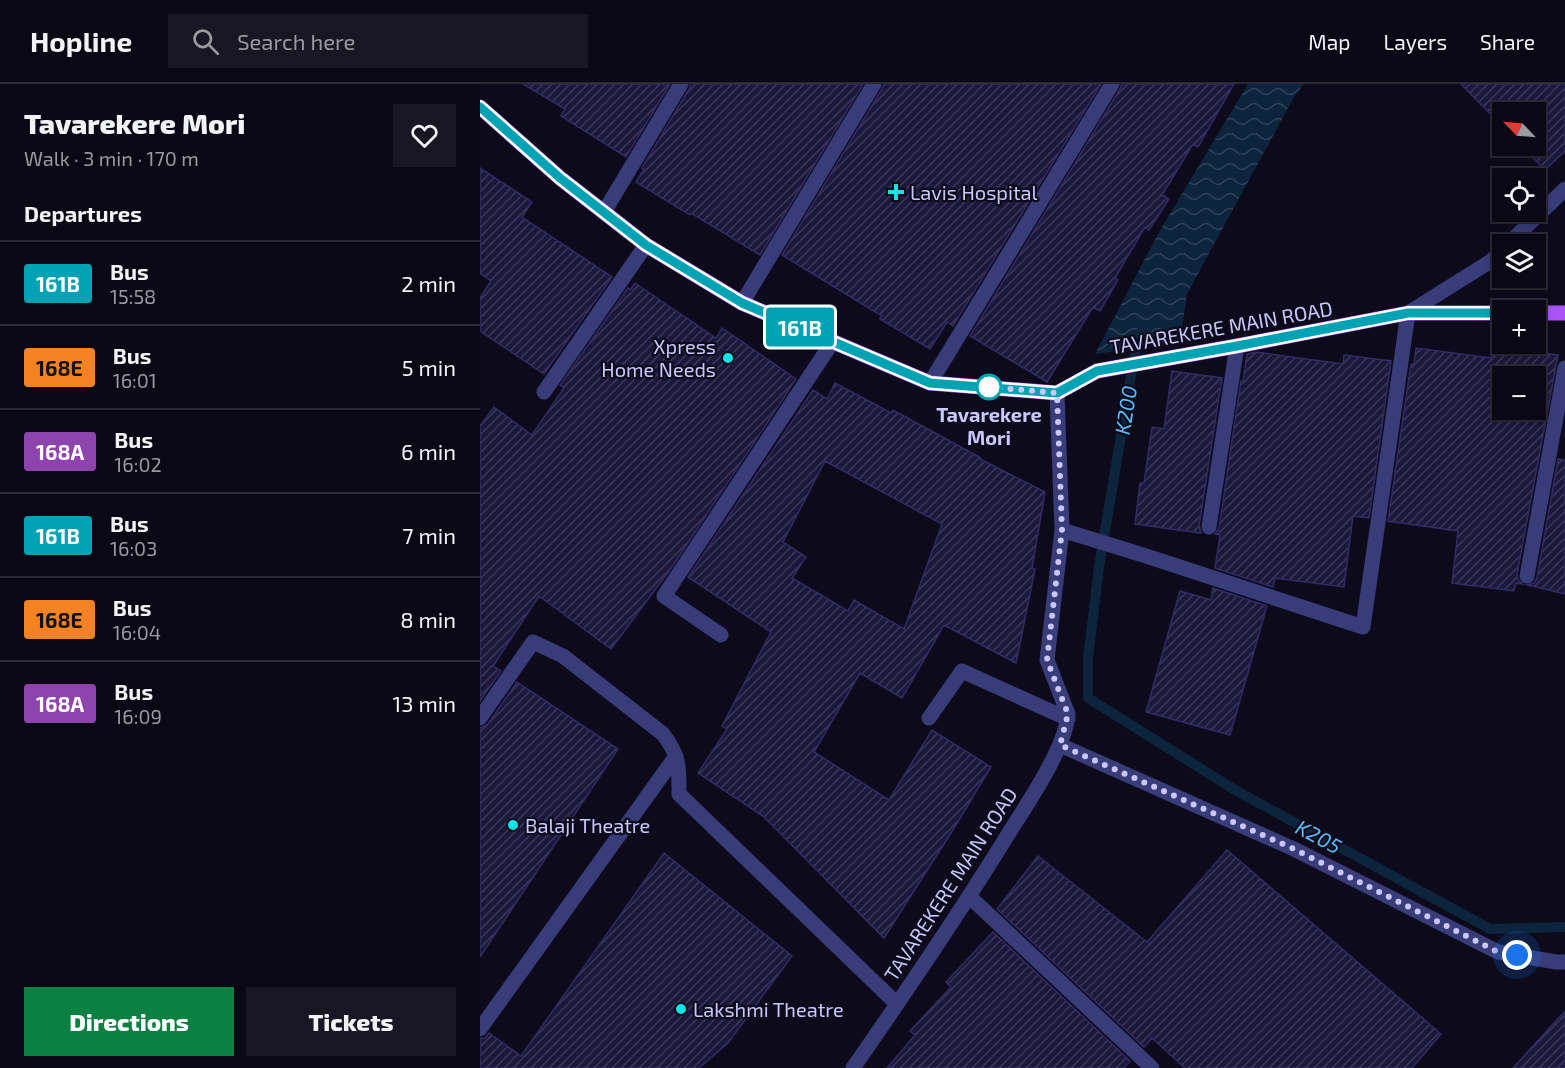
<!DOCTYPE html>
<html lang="en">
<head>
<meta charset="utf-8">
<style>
  :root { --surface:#0a0814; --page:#181622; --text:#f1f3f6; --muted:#999aa0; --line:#2a2934; --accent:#0b8043 }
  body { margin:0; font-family:"Exo 2",sans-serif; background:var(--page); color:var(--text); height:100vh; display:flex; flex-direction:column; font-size:22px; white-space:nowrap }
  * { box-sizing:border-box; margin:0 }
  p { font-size:20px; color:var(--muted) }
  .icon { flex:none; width:33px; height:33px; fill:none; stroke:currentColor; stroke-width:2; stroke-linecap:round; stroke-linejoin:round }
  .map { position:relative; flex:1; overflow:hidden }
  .sheet { display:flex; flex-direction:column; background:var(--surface); width:480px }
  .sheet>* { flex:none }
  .badge { padding:0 12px; border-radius:4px; font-size:21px; line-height:39px }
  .needle { width:39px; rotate:295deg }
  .controls { position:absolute; left:1012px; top:18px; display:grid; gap:12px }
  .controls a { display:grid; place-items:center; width:54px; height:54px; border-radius:0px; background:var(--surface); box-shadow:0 3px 9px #0003,0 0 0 2px var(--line); font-size:30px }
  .you { position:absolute; width:30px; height:30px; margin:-15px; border:4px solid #fff; border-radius:50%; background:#1a73e8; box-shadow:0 0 0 9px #1a73e833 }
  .map>.badge { position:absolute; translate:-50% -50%; box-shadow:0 0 0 3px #fff }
  h2 { padding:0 24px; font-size:22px; line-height:54px }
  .round { display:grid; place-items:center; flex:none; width:63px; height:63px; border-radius:0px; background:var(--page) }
  .overview { display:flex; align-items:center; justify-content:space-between; height:102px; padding:0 24px }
  h1 { font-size:28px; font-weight:800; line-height:45px }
  .primary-button { display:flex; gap:12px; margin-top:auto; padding:12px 24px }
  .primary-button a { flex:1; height:69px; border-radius:0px; background:var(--accent); color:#fff; font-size:24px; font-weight:800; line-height:69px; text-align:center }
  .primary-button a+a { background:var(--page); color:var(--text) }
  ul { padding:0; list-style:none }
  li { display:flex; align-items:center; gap:18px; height:84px; padding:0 24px; border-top:2px solid var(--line) }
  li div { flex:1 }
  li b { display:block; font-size:22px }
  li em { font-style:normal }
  li .badge { min-width:66px; font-weight:700; text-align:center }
  header { display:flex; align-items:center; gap:36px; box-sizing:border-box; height:84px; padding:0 30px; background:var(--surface); border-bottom:2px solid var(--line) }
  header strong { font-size:28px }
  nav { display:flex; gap:33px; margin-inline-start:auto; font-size:21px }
  .search { width:420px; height:54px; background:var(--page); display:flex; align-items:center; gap:15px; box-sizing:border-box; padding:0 21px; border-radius:0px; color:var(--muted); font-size:22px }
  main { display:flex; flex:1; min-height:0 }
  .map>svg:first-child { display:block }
  .water { fill:url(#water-waves) }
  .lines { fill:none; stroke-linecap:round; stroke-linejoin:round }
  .stream { stroke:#0d243d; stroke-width:10 }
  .building { fill:url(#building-hatch); stroke:#312b66; stroke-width:1.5; fill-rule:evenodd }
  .minor { stroke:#383c78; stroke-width:15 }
  .major { stroke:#ab53f8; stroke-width:15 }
  .line-casing { stroke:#fff; stroke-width:14 }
  .line { stroke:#00a3b4; stroke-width:9 }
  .walk { stroke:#c9c7fd; stroke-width:6; stroke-dasharray:0 10.8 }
  .poi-dot { fill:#09e5e7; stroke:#0d0b1b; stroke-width:2 }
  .stop-dot { fill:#fff; stroke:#00a3b4; stroke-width:3 }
  .labels { text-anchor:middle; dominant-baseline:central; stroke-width:4.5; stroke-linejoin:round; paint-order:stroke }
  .poi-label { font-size:20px; fill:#c9c7fd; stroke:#0d0b1b; text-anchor:start }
  .street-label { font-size:20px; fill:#c9c7fd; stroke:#0d0b1b }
  .stop-label { font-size:20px; font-weight:bold; fill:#c9c7fd; stroke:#0d0b1b }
  .water-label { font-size:21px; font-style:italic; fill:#5abdf9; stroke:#0d0b1b }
</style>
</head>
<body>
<header>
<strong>Hopline</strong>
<div class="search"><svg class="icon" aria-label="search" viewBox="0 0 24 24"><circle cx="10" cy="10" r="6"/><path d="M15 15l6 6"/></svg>Search here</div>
<nav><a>Map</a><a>Layers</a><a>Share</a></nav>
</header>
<main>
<section class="sheet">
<div class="overview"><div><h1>Tavarekere Mori</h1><p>Walk · 3 min · 170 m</p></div><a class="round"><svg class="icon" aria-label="heart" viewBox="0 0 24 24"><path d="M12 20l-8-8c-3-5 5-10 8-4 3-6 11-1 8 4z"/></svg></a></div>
<h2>Departures</h2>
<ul>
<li><span class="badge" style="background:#00a3b4;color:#fff">161B</span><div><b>Bus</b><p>15:58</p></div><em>2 min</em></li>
<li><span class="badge" style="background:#f58220;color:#111">168E</span><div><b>Bus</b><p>16:01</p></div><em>5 min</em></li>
<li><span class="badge" style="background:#8e44ad;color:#fff">168A</span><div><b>Bus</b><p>16:02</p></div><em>6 min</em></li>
<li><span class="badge" style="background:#00a3b4;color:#fff">161B</span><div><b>Bus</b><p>16:03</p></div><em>7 min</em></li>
<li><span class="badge" style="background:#f58220;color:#111">168E</span><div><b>Bus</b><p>16:04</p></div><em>8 min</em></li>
<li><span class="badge" style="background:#8e44ad;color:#fff">168A</span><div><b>Bus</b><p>16:09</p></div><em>13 min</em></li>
</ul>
<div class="primary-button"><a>Directions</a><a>Tickets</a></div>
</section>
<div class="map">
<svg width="1085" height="984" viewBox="0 0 1085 984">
  <defs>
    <pattern id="water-waves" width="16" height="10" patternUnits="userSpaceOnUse" patternTransform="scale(1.5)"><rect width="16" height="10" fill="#0d243d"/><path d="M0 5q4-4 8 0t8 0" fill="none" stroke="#2f425a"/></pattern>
    <pattern id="building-hatch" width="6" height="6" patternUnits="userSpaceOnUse" patternTransform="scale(1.5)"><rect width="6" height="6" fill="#1c183b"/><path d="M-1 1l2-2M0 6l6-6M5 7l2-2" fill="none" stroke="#3c3858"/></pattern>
  </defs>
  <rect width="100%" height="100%" fill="#0d0b1b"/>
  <path class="water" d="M768,0h56l-10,13 -107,197 -7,48 -85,12 64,-122z"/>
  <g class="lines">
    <path class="stream" d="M658,250l-39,233 -11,91v40l147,92 255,139 75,-2"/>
  </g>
  <path class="building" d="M43,0h147l-44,73 -65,-41 4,-7z
    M211,0h172l-103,171 -69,-42 -1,2 -54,-33 8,-13 -2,-1 47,-79z
    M404,0h217l-148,242 -6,-4 -17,27 -50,-30 2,-3 -100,-61 100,-166z
    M642,0h112l-36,63 -5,-3 -31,51 7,4 -20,31 -4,-3 -30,51 3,2 -18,31 -7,-4 -46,75 -77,-46 150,-247z
    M981,0h104v67l-20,19 -24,-24h15v-34h-33v15z
    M0,84l52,34 -10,15 90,60 -68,97 -64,-43v-33l11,-17 -11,-8z
    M155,199l81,55 6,-10 74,51 -124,188 -61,82 -72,-53 -46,70 8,5 -21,30v-275l14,-19 38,28 32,-47 -4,-3 68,-97 2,2z
    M1012,263l66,8 -41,219 1,6 5,4 -7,-1 -2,8 -62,-8 6,-52 -70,-10 23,-157h3l2,-16 75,10zM1023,292h33v34h-33z
    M776,268l87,12 1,-9 47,6 -22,157 -16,-2 -9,71 -69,-9 -2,9 -58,-19 5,-33 -5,-1 4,-6 22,-147h2l4,-27z
    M692,287l50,7 -23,148 2,7 -66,-9 5,-41h4l8,-56 12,2z
    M355,299l56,30 2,-3 88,48 -1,1 65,33 -13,76 3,1 -19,94 -72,-38 -42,73 -42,-25 -46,79 75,48 43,-70 59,37 -35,58 -72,113 -121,-122 -65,-43 29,-44 -5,-3 49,-94 -83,-55 125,-187 14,9zM345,377l117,63 -38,105 -50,-29 -6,11 -56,-33 14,-21 -23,-15z
    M1078,375l7,1v134l-38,-9 7,-2 3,-5z
    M733,504l54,18 -37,129 -84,-23 34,-121 31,9z
    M37,598l101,67 -138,208v-229l8,-4z
    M747,766l214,184 -29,34h-227l-33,-30 -8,9 -147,-138 41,-53 109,86z
    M184,769l128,103 -64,87 -29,25h-219v-29l5,-1 4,-5 32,23z
    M513,848l137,129 -6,7h-237l28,-33 -5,-4 41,-44 -5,-5z
    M1085,927v57h-52z"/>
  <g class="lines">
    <path class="minor" d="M124,128l77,-128
      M1028,160l57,-55
      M262,219l132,-219
      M450,299l182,-299
      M64,308l102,-147
      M729,443l28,-181
      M582,446l81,25 220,72 45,-314 83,-52 12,-12
      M1047,492l38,-208
      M241,551l-57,-39 169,-255
      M0,634l53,-76 30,14 100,78c17,22 16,34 16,60l218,210
      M449,634l33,-47 106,48
      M580,661l234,104 204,103 58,10h9
      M490,813l182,171
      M0,945l196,-273
      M373,984c55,-79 109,-158 159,-240 18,-28 54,-82 56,-114l-21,-54 15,-130 -5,-137"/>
    <path class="major" d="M0,23l80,71 86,67 96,58 188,80 127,10 40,-22 140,-25 171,-33h95
      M1056,229h29"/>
  </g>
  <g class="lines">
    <defs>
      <path id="line" d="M0,23l80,71 86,67 96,58 188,80 127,10 40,-22 140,-25 171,-33h95"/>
    </defs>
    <use href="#line" class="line-casing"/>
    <use href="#line" class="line"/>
    <path class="walk" d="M509,303l68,6 5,137 -15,130 21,54 -8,31 234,104 204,103 19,3"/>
  </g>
  <g class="poi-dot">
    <path d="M413 99h6v6h6v6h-6v6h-6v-6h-6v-6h6z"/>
    <circle cx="248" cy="274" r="6"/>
    <circle cx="33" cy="741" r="6"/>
    <circle cx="201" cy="925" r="6"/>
  </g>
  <circle class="stop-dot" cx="509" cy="303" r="12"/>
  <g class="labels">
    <g class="poi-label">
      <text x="430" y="108">Lavis Hospital</text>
      <text x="236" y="262" text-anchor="end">Xpress<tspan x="236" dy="23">Home Needs</tspan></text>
      <text x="45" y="741">Balaji Theatre</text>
      <text x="213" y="925">Lakshmi Theatre</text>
    </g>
    <g class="street-label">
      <text transform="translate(741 243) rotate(-10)">TAVAREKERE MAIN ROAD</text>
      <text transform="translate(470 800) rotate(-57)">TAVAREKERE MAIN ROAD</text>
    </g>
    <g class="stop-label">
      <text x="509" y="330">Tavarekere<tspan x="509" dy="23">Mori</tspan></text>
    </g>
    <g class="water-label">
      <text transform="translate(645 326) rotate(-81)">K200</text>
      <text transform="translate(839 752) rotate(28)">K205</text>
    </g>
  </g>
</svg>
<div class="controls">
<a><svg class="needle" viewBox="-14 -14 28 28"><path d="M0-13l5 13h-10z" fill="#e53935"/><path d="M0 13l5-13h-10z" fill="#999aa0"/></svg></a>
<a><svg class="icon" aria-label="locate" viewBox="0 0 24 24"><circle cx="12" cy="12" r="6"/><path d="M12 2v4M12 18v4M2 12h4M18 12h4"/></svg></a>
<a><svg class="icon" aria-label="layers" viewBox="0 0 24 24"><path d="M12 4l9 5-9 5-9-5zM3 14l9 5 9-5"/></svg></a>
<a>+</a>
<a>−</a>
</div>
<div class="you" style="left:1037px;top:871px"></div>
<b class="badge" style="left:320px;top:243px;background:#00a3b4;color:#fff">161B</b>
</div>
</main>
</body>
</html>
